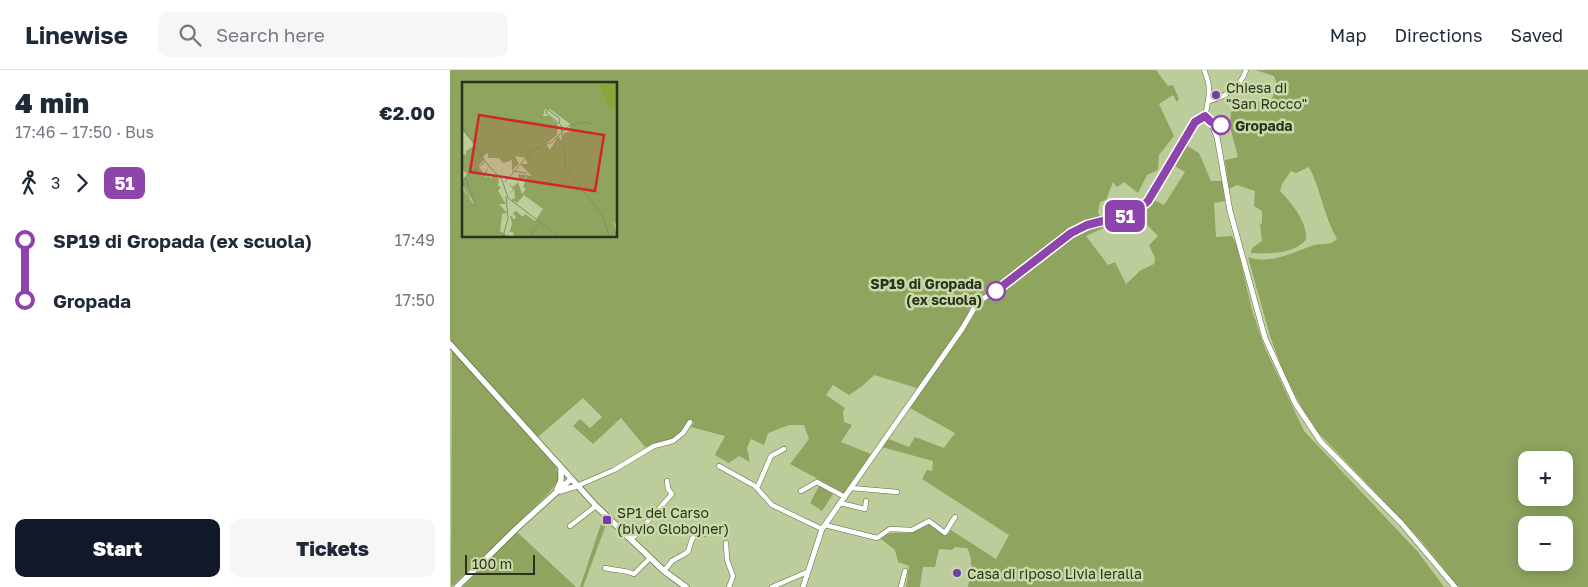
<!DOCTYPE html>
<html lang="en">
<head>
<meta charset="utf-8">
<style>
  :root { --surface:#fff; --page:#f6f6f7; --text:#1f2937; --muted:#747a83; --line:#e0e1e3; --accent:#111827 }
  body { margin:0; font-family:"Golos Text",sans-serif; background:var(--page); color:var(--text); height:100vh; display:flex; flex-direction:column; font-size:19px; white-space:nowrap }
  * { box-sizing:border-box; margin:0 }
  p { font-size:16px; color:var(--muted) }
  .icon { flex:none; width:28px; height:28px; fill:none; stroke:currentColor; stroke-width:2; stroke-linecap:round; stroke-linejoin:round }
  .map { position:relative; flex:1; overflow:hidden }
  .details { display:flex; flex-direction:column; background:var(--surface); width:450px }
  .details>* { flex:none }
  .badge { padding:0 10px; border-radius:8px; font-size:18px; line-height:32px }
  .fabs { position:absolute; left:1068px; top:381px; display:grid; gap:10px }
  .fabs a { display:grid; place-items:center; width:55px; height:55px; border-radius:10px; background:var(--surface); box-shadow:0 2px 12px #0003; font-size:25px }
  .scale { position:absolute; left:15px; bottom:12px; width:70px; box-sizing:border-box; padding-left:5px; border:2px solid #2c321e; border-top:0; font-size:14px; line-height:18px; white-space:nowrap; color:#2c321e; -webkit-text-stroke:4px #c9daa8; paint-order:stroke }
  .map>.badge { position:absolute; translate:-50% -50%; box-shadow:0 0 0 2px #fff }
  .legs { display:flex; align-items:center; gap:8px; height:55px; padding:0 15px; font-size:16px }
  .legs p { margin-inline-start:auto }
  .headline { display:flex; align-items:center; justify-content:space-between; height:85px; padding:0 15px }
  h1 { font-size:28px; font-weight:800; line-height:38px }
  .button { display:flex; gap:10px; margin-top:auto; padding:10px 15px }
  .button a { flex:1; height:58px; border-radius:10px; background:var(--accent); color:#fff; font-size:20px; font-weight:800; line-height:58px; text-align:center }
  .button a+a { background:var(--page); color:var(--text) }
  ul { padding:0 15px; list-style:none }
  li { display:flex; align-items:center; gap:18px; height:60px; font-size:19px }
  li i { display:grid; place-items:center; width:8px; height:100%; margin:0 6px; background:currentColor }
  li i::after { content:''; width:12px; height:12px; margin:-6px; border:4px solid; border-radius:50%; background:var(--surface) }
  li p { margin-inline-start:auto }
  li:first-child i { background:linear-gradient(#0000 50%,currentColor 0) }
  li:last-child i { background:linear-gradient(currentColor 50%,#0000 0) }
  header { display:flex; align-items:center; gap:30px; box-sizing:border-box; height:70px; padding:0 25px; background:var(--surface); border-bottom:1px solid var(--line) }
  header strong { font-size:24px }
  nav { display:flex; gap:28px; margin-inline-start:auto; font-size:18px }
  .search { width:350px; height:45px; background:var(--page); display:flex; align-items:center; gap:12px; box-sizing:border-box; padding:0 18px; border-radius:10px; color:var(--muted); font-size:19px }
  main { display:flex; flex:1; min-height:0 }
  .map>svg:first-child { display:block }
  .green { fill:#8fa45f; fill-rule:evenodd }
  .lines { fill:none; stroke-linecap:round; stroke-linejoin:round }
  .minor-casing { stroke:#5f6c3f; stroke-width:5.5 }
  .tertiary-casing { stroke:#5f6c3f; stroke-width:6 }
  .secondary-casing { stroke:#5f6c3f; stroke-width:7 }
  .minor { stroke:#fff; stroke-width:4.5 }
  .tertiary { stroke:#fff; stroke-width:5 }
  .secondary { stroke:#fff; stroke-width:5.5 }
  .line-1-casing { stroke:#fff; stroke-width:11 }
  .line-1 { stroke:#8e44ad; stroke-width:8 }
  .poi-dot { fill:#743ab0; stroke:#c9daa8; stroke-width:2 }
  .stop-1-dot { fill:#fff; stroke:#8e44ad; stroke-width:2.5 }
  .labels { text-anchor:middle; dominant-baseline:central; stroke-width:5; stroke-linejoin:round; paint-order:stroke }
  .poi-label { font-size:14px; fill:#2c321e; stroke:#c9daa8; text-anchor:start }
  .stop-label { font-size:14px; font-weight:bold; fill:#2c321e; stroke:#c9daa8; text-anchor:start }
  .inset-road { fill:none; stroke:#828f69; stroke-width:1 }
  .view { fill:#ce2828; fill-opacity:0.15; stroke:#ce2828; stroke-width:2.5 }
  .inset-edge { fill:none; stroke:#2c321e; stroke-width:2.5 }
</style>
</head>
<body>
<header>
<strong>Linewise</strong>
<div class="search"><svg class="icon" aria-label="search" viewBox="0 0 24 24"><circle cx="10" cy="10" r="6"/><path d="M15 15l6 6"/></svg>Search here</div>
<nav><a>Map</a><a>Directions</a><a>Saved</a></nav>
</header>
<main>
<section class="details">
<div class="headline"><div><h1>4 min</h1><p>17:46 – 17:50 · Bus</p></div><b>€2.00</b></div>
<div class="legs"><svg class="icon" aria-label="walk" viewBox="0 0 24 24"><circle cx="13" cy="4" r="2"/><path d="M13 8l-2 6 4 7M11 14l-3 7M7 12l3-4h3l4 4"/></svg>3<svg class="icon" aria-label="forward" viewBox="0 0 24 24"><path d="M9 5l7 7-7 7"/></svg><b class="badge" style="background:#8e44ad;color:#fff">51</b></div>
<ul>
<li><i style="color:#8e44ad"></i><b>SP19 di Gropada (ex scuola)</b><p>17:49</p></li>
<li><i style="color:#8e44ad"></i><b>Gropada</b><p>17:50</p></li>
</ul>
<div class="button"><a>Start</a><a>Tickets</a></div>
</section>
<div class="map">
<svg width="1138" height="517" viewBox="0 0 1138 517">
  <rect width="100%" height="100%" fill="#bccd9b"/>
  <path class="green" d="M0,0h706l12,16 5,-1 6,14 -2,3 -4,-7 -14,9 15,32 -15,19 -1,15 -11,5 -9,18 -14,-11 -7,5 -4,-5 -7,18 -6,2 -2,10 3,6 -23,9 -84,63 -22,9c1,19 -43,72 -55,89l-43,-13 -13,12 -12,8 -16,-10 -7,10 19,13 -2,4 1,10 8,3 -11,17 30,12 -27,39 -54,-29 19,-25 -5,-14h-15l-21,8 -4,12 -13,-6 -4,9 3,14 -11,-6 -10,7 -14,-8 10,-19 -34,-9 3,-5 -5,-3c-8,20 -25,23 -44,28l-24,-29 -28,26 -20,-18 7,-7 10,9 12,-11 -19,-19 -45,39 -88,-98zM14,14h152v152h-152z
    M805,0h333v517h-129l-41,-50 -107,-112 -27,-51 -14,-38 -22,-79c19,8 45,-4 63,-11 10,-4 18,1 26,-7 -13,-22 -16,-49 -28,-72l-13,6 -5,-2 -9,13 -2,7c12,12 28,32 26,49 -13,14 -37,14 -55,13l1,-5 10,-7 -2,-17 2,-1v-12l-8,-5 1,-15 -18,-6 -8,4 -4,-29 13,-3 -8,-30 1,-15 21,-9 20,-4 5,-15 -3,-8zM1076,390h38v38h-38zM1076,455h38v37h-38z
    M734,74l15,9 12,28h11l3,20 -11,2 2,34 16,-1 5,10 15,64 12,36 40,85 114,121 26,35h-476c3,-15 6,-25 -1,-39l-12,-1 -3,3 -13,-1 -4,18h-12l-3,20h-14l3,-21 -11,-4 -3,-12 -14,-11c12,-11 20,-3 31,-7 7,-2 12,-6 20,-8l14,12 5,-6 45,29 13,-24 -87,-56 5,-9 5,1 1,-10 -51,-14 7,-8 20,8 6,-10 29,11 11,-15 -45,-25 69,-102 93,-71 13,-7 16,-4 3,4 -18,8 22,29 7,-3 11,22 15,-14 13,-6 1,-6 -6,-13 9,-9 -21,-21 17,-15 10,5 21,-33 -12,-7z
    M2,279l104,118 3,12 -10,14 -98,94z
    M369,416l14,8 -11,17 -12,-8z
    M153,448l4,4 -24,65h-3z
    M67,462l59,55h-113z"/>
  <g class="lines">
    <defs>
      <path id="minor" d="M754,0c8,17 5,28 1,46
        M759,31c17,-4 32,-15 37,-31
        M269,396l36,20 17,19 50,24
        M127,416l37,-16 40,-24 19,-5 10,-8 7,-11
        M307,418l14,-32 13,-7
        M401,418l46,4
        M351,421l16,-9 28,15
        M390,433l25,6 1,-8
        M375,455l52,13 13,-9 22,1 17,-9 16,12 10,-16
        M120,456l26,-20
        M181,470l41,-46 -4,-5 -1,-8
        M276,473l1,17 6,16 -4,11
        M155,498c11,3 17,1 29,6l16,-16
        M214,501l8,-10 16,-9 4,-13 6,-7 4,-1 3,3
        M322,517l35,-15
        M451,517l4,-16"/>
      <path id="tertiary" d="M353,517l19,-58 140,-200 16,-27 19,-12 74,-57 16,-8 47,-12 10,-7 46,-78 8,-9 7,-3 5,4 7,17 13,74 35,127 30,65 26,39 81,82 53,63"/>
      <path id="secondary" d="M0,274l146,162 68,65 22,16
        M107,419l4,-8v-12
        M110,421l17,-5
        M7,517l61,-60 53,-48"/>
    </defs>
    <use href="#minor" class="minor-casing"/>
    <use href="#tertiary" class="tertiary-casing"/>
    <use href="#secondary" class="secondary-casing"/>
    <use href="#minor" class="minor"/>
    <use href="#tertiary" class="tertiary"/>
    <use href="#secondary" class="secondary"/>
  </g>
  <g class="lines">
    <defs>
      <path id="line-1" d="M546,221l75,-58 16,-8 47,-12 14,-12 47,-79 10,-6 6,6 10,3"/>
    </defs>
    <use href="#line-1" class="line-1-casing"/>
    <use href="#line-1" class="line-1"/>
  </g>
  <g class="poi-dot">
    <circle cx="766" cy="25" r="5"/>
    <rect x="152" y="445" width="10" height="10" rx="2.5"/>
    <circle cx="507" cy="503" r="5"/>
  </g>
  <g class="stop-1-dot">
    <circle cx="771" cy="55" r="9"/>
    <circle cx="546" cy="221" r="9"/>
  </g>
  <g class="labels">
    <g class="poi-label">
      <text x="776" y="17">Chiesa di<tspan x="776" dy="16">"San Rocco"</tspan></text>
      <text x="167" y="442">SP1 del Carso<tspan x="167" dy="16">(bivio Globojner)</tspan></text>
      <text x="517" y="503">Casa di riposo Livia Ieralla</text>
    </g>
    <g class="stop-label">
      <text x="785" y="55">Gropada</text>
      <text x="532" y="213" text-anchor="end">SP19 di Gropada<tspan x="532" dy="16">(ex scuola)</tspan></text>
    </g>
  </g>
  <g transform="translate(12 12)">
    <rect width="155" height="155" fill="#bccd9b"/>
    <path d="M0,0h135l3,5h5v5l-3,-1 9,8 -3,4 3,7 4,-3 2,8v109l-3,-1 3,14h-103l-1,-5h-4v5h-47v-46h3l-3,-2h1l6,9 4,5h1l-12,-21 5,-8 -5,-5v-16l4,-2 -4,2 4,2v-4l9,-6 -13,-15zM83,27h5l20,15 -1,8 -5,1 -2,8 -4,-5 -8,14 -4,-6 11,-9 1,-11 -9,-8h-6zM26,71v5h11l4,5 9,-3v10l7,-6 -4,-8 10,2 3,6h-8l12,12 -14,-2 1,7 8,-4 -4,10 3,2 -4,5 -4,-12 -5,5 -5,-4 5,6 -4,7 5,-7 1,9 -4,2 6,3 7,-8 19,14 -8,12 -10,-7 -2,3 -7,-6 -3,2 3,5 -3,1 -1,-3h-2l2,8 -4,12 -8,-5 2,-17 5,-1 -8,-9h7l-8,-13 3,-4 -3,-1 1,-7 -4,-3 -6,2 1,-4 -5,4 3,-11 -4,7 -6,-8 6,-6 -2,-3z" fill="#8fa45f" fill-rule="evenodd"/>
    <path d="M135,0h20v33l-4,-5 4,9 -4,-9 2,-2 -5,2z" fill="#89a538"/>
    <path class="inset-road" d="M84,31l15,12 5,43 38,50 5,19M84,31l1,-4 13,10 -1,4M0,44l26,39 14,15 6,18 52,39M100,50l8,-7 16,-3 8,3M50,89l15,2M3,95l10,25M0,98l23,-18M43,100l28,-32 19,-8 9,-9M0,101l8,15M41,155l5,-19 -2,-22M67,155l11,-14"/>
    <path class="view" d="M17,33l125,20 -9,56 -125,-19z"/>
    <rect width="155" height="155" class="inset-edge"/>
  </g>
</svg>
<div class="fabs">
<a>+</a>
<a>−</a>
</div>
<div class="scale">100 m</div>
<b class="badge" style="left:675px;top:146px;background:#8e44ad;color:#fff">51</b>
</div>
</main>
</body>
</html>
